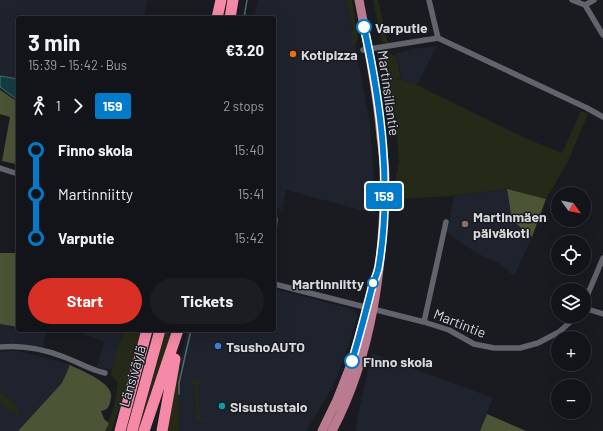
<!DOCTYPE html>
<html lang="en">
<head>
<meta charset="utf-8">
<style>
  :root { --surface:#131419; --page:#1c1d22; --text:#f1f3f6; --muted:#9d9ea2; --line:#323338; --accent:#d93025 }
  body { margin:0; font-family:Barlow,sans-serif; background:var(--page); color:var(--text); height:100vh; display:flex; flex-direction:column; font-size:15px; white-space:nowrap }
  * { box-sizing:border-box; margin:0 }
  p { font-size:13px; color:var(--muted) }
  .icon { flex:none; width:22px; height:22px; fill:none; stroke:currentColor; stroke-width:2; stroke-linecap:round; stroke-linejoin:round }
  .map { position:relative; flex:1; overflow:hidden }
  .panel { position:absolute; left:16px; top:16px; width:260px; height:316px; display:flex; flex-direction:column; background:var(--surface); border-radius:4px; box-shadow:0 4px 16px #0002,0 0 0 1px var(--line) }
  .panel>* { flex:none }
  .badge { padding:0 8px; border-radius:3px; font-size:14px; line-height:26px }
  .needle { width:26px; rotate:123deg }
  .buttons { position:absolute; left:551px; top:187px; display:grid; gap:8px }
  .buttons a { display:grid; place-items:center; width:40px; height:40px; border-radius:50%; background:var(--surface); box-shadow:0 4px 16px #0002,0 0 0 1px var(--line); font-size:20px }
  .map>.badge { position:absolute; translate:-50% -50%; box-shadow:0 0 0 2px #fff }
  .legs { display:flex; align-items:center; gap:6px; height:44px; padding:0 12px; font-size:13px }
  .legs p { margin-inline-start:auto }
  .head { display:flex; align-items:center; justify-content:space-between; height:68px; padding:0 12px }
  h1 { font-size:22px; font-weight:700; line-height:30px }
  .cta { display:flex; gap:8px; margin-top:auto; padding:8px 12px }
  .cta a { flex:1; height:46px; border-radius:24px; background:var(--accent); color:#fff; font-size:16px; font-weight:700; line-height:46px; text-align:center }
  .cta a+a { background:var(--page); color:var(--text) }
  ul { padding:0 12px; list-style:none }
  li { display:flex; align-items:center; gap:14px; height:44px; font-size:15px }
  li i { display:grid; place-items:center; width:6px; height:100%; margin:0 5px; background:currentColor }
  li i::after { content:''; width:10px; height:10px; margin:-5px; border:3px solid; border-radius:50%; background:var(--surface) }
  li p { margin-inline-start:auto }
  li:first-child i { background:linear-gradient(#0000 50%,currentColor 0) }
  li:last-child i { background:linear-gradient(currentColor 50%,#0000 0) }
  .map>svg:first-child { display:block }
  .built { fill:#1e232e }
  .green { fill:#252a18 }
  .forest { fill:#4c5436 }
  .water { fill:#113e43; stroke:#4c6c71 }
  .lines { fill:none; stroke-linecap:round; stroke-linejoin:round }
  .stream { stroke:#4c6c71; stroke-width:1.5 }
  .street { stroke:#61646b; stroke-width:5.5 }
  .primary { stroke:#ba7a90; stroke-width:9 }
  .highway { stroke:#f589a8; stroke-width:11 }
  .line-1-casing { stroke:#fff; stroke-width:9 }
  .line-1 { stroke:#007ac9; stroke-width:6 }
  .stop-1-dot { fill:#fff; stroke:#007ac9; stroke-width:2 }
  .food-dot { fill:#e8710a; stroke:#191b21; stroke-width:1.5 }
  .education-dot { fill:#8d6e63; stroke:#191b21; stroke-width:1.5 }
  .shop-dot { fill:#3f7fe0; stroke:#191b21; stroke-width:1.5 }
  .culture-dot { fill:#0f9aa8; stroke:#191b21; stroke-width:1.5 }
  .labels { text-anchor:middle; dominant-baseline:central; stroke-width:3; stroke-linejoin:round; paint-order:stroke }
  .stop-label { font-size:14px; font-weight:bold; fill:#d7d9dd; stroke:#191b21; text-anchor:start }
  .poi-label { font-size:14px; font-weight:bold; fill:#d7d9dd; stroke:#191b21; text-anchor:start }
  .street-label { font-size:14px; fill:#d7d9dd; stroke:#191b21 }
</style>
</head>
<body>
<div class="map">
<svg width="603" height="431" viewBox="0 0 603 431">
  <rect width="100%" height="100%" fill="#191b21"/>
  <path class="built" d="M0,0h147l-3,18h-126v84l-18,-12z
    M258,0h88l7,31v7l-3,6h5l15,80 6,90 -90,-24 -4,20 -8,-3v-189h-20z
    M437,46l-20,39 -15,-5 -6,-27 17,-4z
    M507,189l5,31 20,17 -18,39 -16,-13 -22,-10 -29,-21 7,-36z
    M274,289l78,20 5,5v3l-8,27 -16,43 -27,44h-127l2,-72 6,-29h87z
    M0,324l18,3v3l28,1 -3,17 -17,-4h-26z
    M86,330h37l-11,40 -15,-3 7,-25 -20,-8z
    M8,351h10l44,11 8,3 -8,18 -44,48h-18v-79z
    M372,353l121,45 -13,33h-124l1,-12z"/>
  <path class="green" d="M346,0h6l6,38 -2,5 -3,2 -3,-1 3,-6 -2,-6 2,-1z
    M373,0h5l10,43 -6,-1z
    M389,54l7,2 5,22 -7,1 8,1 15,5 110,54 35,14 19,-42 7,3 -21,49 -21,36 -39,-10 -57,7 -51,3 -6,-1 -1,-5 3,-10 4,-21 -3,-40 -11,-66z
    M123,330h19l-14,54 -15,41 -2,6h-6l9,-24 4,-25 -7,-6 1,-6z
    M166,330h9l-33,101h-5z
    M177,367l3,1 -1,63h-13z
    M196,379l5,2 2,3h-5l2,33v2h5v3h-2v-1l-10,-1 4,-1 -2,-34h-4l2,-5z
    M0,392c8,7 20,13 19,24l-9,-7 -1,2 -9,-6 1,-2 -1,-1z"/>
  <path class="forest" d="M0,90l18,12v49l-2,13 -14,-3 8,-44 -10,-3z
    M507,189l39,10 -14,38 -20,-17z
    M0,253h18v74l-18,-3z
    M70,365c10,5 39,16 41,29 1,3 -1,6 -1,9 -2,5 -3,7 -9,8l3,8 5,4 -4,8h-87l44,-48z
    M487,414l39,17h-46z"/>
  <path class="water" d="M0,76l18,3v21l-18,-13z"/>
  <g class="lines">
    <path class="stream" d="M244,18l3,-18
      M179,394v-11l12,-53"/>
    <path class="street" d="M429,0l9,38
      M572,0l13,5 18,30
      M585,5l9,-5
      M363,50l75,-12 149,70 16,9
      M0,168l18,6
      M274,230l1,-11 -1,-2
      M274,284l150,38 25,8 25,14 20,4h26l18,-5 21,-11 18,-16
      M584,303l19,-45
      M584,308l19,6
      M424,322l22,-100
      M0,347c22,-2 44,2 64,10 14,5 26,13 41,16"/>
    <path class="primary" d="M322,431l15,-31 15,-38 22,-80
      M332,431c41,-77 51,-166 53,-252 0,-14 -2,-28 -4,-42 -4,-46 -13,-91 -22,-137"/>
    <path class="highway" d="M217,18l4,-18
      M230,18l3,-18
      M120,431l27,-101
      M132,431l28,-101
      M144,431l34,-101
      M162,431l13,-72"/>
  </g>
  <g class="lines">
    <defs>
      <path id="line-1" d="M352,361c7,-23 13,-46 19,-70 2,-9 7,-17 8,-26 13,-78 2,-161 -15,-238"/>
    </defs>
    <use href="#line-1" class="line-1-casing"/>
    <use href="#line-1" class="line-1"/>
  </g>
  <g class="stop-1-dot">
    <circle cx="364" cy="27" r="7"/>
    <circle cx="373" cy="283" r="5"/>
    <circle cx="352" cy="361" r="7"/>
  </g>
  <circle class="food-dot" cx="293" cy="54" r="4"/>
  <circle class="education-dot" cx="465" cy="224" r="4"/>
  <circle class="shop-dot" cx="218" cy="346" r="4"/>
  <circle class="culture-dot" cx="222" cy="406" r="4"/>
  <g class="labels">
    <g class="stop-label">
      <text x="375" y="27">Varputie</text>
      <text x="364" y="283" text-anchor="end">Martinniitty</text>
      <text x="363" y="361">Finno skola</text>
    </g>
    <g class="poi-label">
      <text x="301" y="54">Kotipizza</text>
      <text x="473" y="216">Martinmäen<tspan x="473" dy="16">päiväkoti</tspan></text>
      <text x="226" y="346">TsushoAUTO</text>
      <text x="230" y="406">Sisustustalo</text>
    </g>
    <g class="street-label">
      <text transform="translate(389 93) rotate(82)">Martinsillantie</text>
      <text transform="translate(460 323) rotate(22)">Martintie</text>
      <text transform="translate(132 376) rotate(-74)">Länsiväylä</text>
    </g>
  </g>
</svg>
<div class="buttons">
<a><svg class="needle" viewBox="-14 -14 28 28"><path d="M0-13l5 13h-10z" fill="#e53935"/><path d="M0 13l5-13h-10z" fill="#9d9ea2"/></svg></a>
<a><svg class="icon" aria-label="locate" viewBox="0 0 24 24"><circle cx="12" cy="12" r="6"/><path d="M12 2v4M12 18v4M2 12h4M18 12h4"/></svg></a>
<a><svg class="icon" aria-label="layers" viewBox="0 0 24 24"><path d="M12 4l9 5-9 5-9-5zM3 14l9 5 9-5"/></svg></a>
<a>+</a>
<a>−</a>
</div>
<b class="badge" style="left:384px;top:196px;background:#007ac9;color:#fff">159</b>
<section class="panel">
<div class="head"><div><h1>3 min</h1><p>15:39 – 15:42 · Bus</p></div><b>€3.20</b></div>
<div class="legs"><svg class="icon" aria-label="walk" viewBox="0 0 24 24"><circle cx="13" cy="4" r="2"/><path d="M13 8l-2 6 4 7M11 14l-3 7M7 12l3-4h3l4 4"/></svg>1<svg class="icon" aria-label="forward" viewBox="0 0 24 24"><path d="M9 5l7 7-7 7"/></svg><b class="badge" style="background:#007ac9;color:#fff">159</b><p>2 stops</p></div>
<ul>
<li><i style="color:#007ac9"></i><b>Finno skola</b><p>15:40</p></li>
<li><i style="color:#007ac9"></i><span>Martinniitty</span><p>15:41</p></li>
<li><i style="color:#007ac9"></i><b>Varputie</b><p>15:42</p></li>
</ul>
<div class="cta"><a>Start</a><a>Tickets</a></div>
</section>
</div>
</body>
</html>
